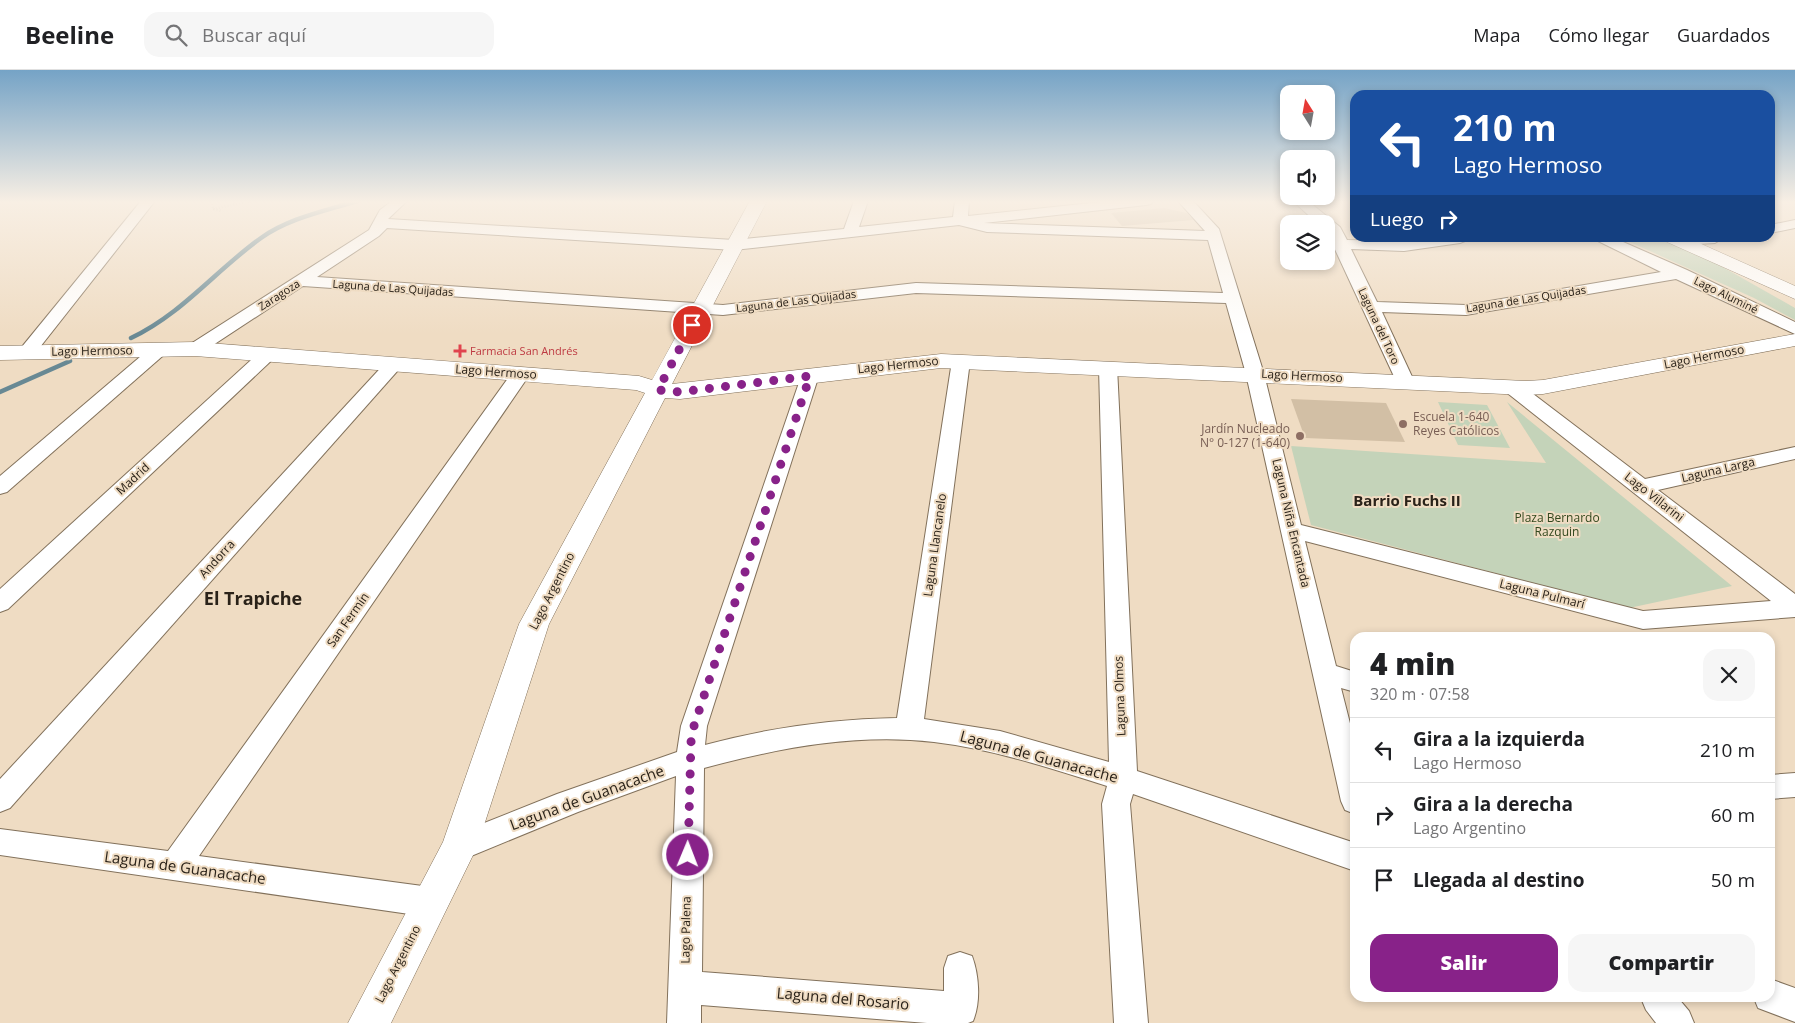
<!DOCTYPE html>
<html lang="es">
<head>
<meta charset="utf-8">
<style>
  body { margin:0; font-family:"Open Sans",sans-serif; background:#f6f6f6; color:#202124; height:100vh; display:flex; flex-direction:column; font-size:19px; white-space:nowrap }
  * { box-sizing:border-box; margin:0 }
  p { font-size:16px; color:#757577 }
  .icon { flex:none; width:28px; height:28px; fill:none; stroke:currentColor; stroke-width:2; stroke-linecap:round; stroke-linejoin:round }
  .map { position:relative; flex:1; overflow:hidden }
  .drawer { position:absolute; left:1350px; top:562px; width:425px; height:370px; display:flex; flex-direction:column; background:#fff; border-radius:15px; box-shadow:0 2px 8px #0003 }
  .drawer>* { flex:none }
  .top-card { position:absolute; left:1350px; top:20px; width:425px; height:152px; border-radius:15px; box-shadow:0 2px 8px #0003; background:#1a4fa0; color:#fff; overflow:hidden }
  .needle { width:32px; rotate:349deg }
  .fabs { position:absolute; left:1280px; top:15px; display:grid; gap:10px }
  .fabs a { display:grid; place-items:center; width:55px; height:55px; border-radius:10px; background:#fff; box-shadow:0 2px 8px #0003; font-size:25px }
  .pin { position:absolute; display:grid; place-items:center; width:42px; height:42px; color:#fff; margin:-21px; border:2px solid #fff; border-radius:50%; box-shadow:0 1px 5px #0007 }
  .me { position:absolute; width:55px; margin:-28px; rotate:1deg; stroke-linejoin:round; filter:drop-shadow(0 0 4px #0008) }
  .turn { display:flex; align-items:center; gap:18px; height:105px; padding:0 20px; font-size:22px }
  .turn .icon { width:65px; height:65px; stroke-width:2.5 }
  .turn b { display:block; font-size:35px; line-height:42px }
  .then { display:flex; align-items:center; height:48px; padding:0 20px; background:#0003; gap:10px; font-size:19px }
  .round { display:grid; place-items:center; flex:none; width:52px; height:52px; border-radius:15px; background:#f6f6f6 }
  .headline { display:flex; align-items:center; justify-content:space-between; height:85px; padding:0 20px }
  h1 { font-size:30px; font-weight:800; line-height:38px }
  .cta { display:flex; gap:10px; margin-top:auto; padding:10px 20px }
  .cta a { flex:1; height:58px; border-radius:15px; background:#882289; color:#fff; font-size:20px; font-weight:800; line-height:58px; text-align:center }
  .cta a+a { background:#f6f6f6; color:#202124 }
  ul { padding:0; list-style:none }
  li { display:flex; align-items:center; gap:15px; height:65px; padding:0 20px; border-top:1px solid #e0e0e0 }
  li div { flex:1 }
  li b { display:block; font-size:19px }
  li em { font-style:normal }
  header { display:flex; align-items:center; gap:30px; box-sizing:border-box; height:70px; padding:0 25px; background:#fff; border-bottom:1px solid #e0e0e0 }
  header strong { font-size:24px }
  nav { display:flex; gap:28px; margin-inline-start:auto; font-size:18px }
  .search { width:350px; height:45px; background:#f6f6f6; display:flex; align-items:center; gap:12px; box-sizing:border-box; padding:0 18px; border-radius:15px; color:#757577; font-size:19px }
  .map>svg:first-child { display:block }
</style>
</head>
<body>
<header>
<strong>Beeline</strong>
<div class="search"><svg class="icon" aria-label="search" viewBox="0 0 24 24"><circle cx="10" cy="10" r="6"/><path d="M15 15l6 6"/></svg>Buscar aquí</div>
<nav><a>Mapa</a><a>Cómo llegar</a><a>Guardados</a></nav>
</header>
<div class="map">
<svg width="1795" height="953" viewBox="0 0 1795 953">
  <rect width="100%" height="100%" fill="#efdcc3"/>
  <!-- green -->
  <g fill="#c4d3b9">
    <path d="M1621,168h42l49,23 83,47v12l-41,-22z"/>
    <path d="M1438,332l49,3 23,43 -52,-3z"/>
    <path d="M1507,332l225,184 -103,22 -318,-83 -20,-79 255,17z"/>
  </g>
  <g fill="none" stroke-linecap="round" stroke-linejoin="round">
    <!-- stream -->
    <g stroke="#688994" stroke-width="4.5">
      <path d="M131,268c51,-24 85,-68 130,-100 28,-20 64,-27 96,-37"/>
      <path d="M0,322l70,-31"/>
    </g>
  </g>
  <!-- building -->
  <g fill="#d2bfa5">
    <path d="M1164,138l23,5 6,7 -71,6 -11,-13z"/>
    <path d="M1291,329l95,4 19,39 -100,-4z"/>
  </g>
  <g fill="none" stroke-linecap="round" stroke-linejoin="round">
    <defs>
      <g id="street">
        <path d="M141,131h14l-122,155h-12l-3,-4 3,-4z"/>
        <path d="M392,131h15l-19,18 346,21 110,-11 10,-28h14l-9,26 94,-10 2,-16h14l-1,15 142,-15h43l-2,3 -5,1 -162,18 221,8 -27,-30h15l26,28 45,145 37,151 342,86 128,-10 -265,-209 -2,-4 2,-4h14l125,95 150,-32v12l-137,31 137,104v23l-152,12 -338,-88 31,125 19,6v20l-14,-4 14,55v71l-10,-4 -4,-9 -95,-427 -20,-71 -310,-10 -193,22 -420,-29 -102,67h-12l-3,-4 3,-4 180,-115 11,-20zM959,155l28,7 221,8 15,53 -307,-10 -193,22 -406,-28 62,-41 8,-8 347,22z"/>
        <path d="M1293,131h15l32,26 7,13 57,1 27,-3h36l-2,3 -5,2 -56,8 -53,-2 26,53 89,3 195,-33 -63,-31 -3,-3h19l73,32 108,52v12l-119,-55 -210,36 -84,-3 32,69 -2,4h-14l-72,-155v-6h-8z"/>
        <path d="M1795,150v8l-25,5v-8z"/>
        <path d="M1684,168h39l-8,5 -36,2 -3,-3z"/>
        <path d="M160,274l6,1 3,4 -3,4 -159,139 -7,2v-18l154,-131z"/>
        <path d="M267,280l6,1 3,4 -3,4 -265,250 -8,3v-23l261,-238z"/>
        <path d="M961,286l6,1 3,4 -46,358 76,12 109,31 -10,-395 3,-4h12l3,4 20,404 218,72v28l-222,-77 -3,10 18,219h-34l-12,-219 5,-18c-57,-18 -114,-37 -173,-44 -77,-9 -156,6 -230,26l-2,204 242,19v-23l4,-12 12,-4 12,4c7,19 9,46 1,65l-5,2h-41l-226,-18v18h-34l9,-247 -98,36 -119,49 -10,-4 -5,-10 5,-10 108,-43 120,-42 4,-26 122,-355h14l2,4 -112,351 -2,19c63,-17 126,-26 192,-27l55,-357 3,-4z"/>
        <path d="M394,289l6,1 3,4 -3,4 -390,440 -10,4v-33l388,-419z"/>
        <path d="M521,298l7,2 2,4 -331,482 231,31 11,5 4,10 -4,10 -11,5 -430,-62v-26l168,22 346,-481z"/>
        <path d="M1795,703v24l-25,2v-24z"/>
        <path d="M1770,909l25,9v34l-37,-14 -4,-10h16z"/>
        <path d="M1641,928h37l11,13 5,12h-38l-10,-13z"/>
      </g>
      <g id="secondary">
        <path d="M750,131h17l-95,183 269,-30 585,27 17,-1 252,-46v12l-252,48 -17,1 -585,-27 -261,31 -15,-1 -116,226 -72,223 -86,176h-43l95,-181 76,-218 126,-231 -9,-3 -441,-34 -195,4v-14l195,-4 444,34 13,4z"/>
        <path d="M1665,168h23l107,48v13l-128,-57z"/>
      </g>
    </defs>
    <!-- street casing -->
    <use href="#street" stroke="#82715b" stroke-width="2"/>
    <!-- secondary casing -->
    <use href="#secondary" stroke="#82715b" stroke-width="1"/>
    <!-- path -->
    <g stroke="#948675" stroke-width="2.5" stroke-dasharray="0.5 2.5" stroke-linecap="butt">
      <path d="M212,131l1,8 9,2"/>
      <path d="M213,139l38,-8"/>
    </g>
    <!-- street -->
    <use href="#street" fill="#fff" fill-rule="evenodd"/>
    <!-- secondary -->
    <use href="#secondary" fill="#fff" fill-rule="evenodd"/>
  </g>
  <!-- sky -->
  <linearGradient id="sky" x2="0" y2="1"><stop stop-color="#75a3c6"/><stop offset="0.5" stop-color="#f8efe4"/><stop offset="1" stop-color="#f8efe4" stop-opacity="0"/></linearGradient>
  <rect width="1795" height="264" fill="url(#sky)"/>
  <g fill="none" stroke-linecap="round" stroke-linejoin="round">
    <!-- route -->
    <path stroke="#882289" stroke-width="9" stroke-dasharray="0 16.2" d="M688,785l3,-113 3,-16 116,-350 -130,16 -22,-2 34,-65"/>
  </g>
  <!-- markers -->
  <path fill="#e0444e" stroke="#efdcc3" stroke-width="2" d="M457.5 273.5h5v5h5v5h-5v5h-5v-5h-5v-5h5z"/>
  <g fill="#8d6e63" stroke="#efdcc3" stroke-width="2">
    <circle cx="1403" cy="354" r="5"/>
    <circle cx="1300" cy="366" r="5"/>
  </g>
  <g text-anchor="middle" stroke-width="4" stroke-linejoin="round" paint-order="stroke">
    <!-- far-street labels -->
    <g font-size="11" fill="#2a2219" stroke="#efdcc3">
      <text transform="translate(393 218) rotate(4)" y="4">Laguna de Las Quijadas</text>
      <text transform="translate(279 225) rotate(-33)" y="4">Zaragoza</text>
      <text transform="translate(1726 225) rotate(26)" y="4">Lago Aluminé</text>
      <text transform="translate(1526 229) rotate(-9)" y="4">Laguna de Las Quijadas</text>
      <text transform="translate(796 231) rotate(-7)" y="4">Laguna de Las Quijadas</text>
      <text transform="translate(1379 256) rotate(65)" y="4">Laguna del Toro</text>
    </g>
    <!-- far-health labels -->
    <g font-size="11" fill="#be3a42" stroke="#efdcc3" text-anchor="start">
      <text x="470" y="285">Farmacia San Andrés</text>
    </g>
    <!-- street labels -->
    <g font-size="12" fill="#2a2219" stroke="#efdcc3">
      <text transform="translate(92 281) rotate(-1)" y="4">Lago Hermoso</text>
      <text transform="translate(1704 287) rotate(-11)" y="4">Lago Hermoso</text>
      <text transform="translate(898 295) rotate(-6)" y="4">Lago Hermoso</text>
      <text transform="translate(496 302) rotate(4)" y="4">Lago Hermoso</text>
      <text transform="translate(1302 306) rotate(3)" y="4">Lago Hermoso</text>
      <text transform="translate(1718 400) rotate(-13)" y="4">Laguna Larga</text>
      <text transform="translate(133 409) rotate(-43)" y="4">Madrid</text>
      <text transform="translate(1654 427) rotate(38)" y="4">Lago Villarini</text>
      <text transform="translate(1291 453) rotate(77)" y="4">Laguna Niña Encantada</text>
      <text transform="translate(935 475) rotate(-82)" y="4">Laguna Llancanelo</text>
      <text transform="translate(217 489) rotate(-48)" y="4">Andorra</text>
      <text transform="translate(552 521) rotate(-63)" y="4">Lago Argentino</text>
      <text transform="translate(1542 524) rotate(14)" y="4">Laguna Pulmarí</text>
      <text transform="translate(348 550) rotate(-55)" y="4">San Fermín</text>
      <text transform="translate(1120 626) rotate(-92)" y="4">Laguna Olmos</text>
      <text transform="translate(686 860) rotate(-89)" y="4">Lago Palena</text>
      <text transform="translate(398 894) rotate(-63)" y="4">Lago Argentino</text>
    </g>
    <!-- education labels -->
    <g font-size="12" fill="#785e54" stroke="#efdcc3" text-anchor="start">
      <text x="1413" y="351">Escuela 1-640<tspan x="1413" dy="14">Reyes Católicos</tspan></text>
      <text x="1290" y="363" text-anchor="end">Jardín Nucleado<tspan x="1290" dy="14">N° 0-127 (1-640)</tspan></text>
    </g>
    <!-- park labels -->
    <g font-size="12" fill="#33481e" stroke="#efdcc3">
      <text x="1557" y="452">Plaza Bernardo<tspan x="1557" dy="14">Razquin</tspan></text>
    </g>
    <!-- quarter labels -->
    <g font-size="15" font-weight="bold" fill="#2a2219" stroke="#efdcc3">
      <text x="1407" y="436">Barrio Fuchs II</text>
    </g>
    <!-- near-street labels -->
    <g font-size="15" fill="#2a2219" stroke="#efdcc3">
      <text transform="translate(1039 687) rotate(15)" y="5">Laguna de Guanacache</text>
      <text transform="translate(587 728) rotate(-20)" y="5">Laguna de Guanacache</text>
      <text transform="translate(185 798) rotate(8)" y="5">Laguna de Guanacache</text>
      <text transform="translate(843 929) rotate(5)" y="5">Laguna del Rosario</text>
    </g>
    <!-- district labels -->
    <g font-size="18" font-weight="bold" fill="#2a2219" stroke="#efdcc3">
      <text x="253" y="535">El Trapiche</text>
    </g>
  </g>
</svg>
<div class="fabs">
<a><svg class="needle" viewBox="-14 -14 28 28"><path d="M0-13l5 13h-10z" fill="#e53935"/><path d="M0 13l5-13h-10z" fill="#757577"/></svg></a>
<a><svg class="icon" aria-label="sound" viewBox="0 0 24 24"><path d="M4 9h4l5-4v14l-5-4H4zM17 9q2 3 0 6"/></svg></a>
<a><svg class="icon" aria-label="layers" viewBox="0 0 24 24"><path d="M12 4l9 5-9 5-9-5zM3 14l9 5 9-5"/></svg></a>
</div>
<div class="pin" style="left:692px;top:255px;background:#d93025"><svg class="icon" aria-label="arrive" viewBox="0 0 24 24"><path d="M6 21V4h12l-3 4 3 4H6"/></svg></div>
<svg class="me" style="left:688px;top:785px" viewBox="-20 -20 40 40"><circle r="17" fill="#882289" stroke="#fff" stroke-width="3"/><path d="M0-11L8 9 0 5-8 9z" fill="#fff"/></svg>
<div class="top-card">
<div class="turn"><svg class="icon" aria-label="left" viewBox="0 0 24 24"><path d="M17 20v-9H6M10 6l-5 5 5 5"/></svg><div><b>210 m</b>Lago Hermoso</div></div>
<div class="then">Luego<svg class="icon" aria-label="right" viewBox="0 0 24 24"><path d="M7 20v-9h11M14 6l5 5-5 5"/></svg></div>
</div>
<section class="drawer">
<div class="headline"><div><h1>4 min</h1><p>320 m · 07:58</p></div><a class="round"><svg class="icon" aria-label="close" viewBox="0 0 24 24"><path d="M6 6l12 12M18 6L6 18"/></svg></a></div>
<ul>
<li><svg class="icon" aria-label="left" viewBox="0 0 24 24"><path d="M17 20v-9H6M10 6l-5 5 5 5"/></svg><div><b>Gira a la izquierda</b><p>Lago Hermoso</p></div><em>210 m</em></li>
<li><svg class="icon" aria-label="right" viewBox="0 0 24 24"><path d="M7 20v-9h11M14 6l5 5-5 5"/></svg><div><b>Gira a la derecha</b><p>Lago Argentino</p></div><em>60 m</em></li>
<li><svg class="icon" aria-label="arrive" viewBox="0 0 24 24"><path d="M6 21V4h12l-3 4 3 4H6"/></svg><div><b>Llegada al destino</b></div><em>50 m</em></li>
</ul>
<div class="cta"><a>Salir</a><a>Compartir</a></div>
</section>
</div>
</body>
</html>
